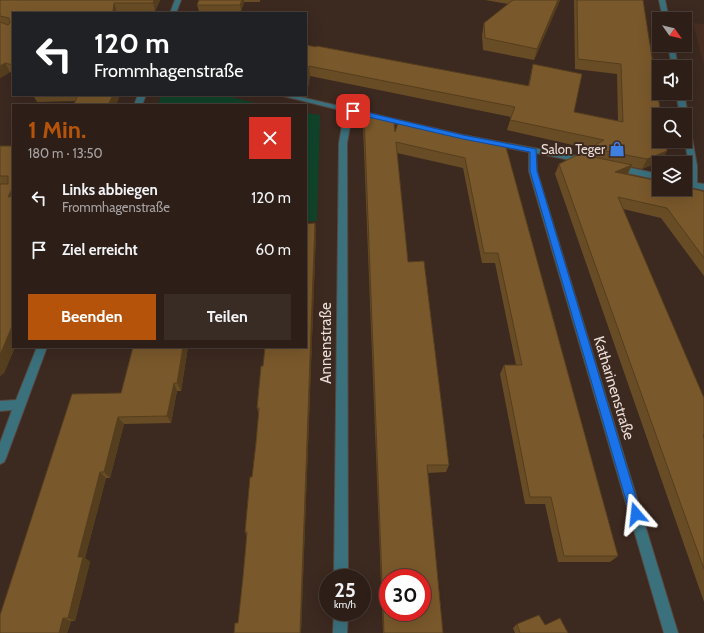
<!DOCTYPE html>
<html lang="de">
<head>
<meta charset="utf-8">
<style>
  body { margin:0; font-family:Cabin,sans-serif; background:#392c25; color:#f1f3f6; height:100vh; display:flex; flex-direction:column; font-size:15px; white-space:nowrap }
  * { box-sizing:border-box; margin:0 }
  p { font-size:13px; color:#a7a2a2 }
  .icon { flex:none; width:22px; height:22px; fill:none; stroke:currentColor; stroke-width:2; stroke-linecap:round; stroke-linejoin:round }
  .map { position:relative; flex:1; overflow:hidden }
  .drawer { position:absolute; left:12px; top:104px; width:295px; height:244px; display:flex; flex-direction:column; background:#2d1f18; border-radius:0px; box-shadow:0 4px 16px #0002,0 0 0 1px #483d37 }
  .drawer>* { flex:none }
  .top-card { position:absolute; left:12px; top:12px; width:295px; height:84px; border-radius:0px; box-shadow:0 4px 16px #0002,0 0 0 1px #483d37; background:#202124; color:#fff; overflow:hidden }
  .needle { width:26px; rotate:124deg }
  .tools { position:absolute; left:652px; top:12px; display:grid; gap:8px }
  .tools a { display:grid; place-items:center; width:40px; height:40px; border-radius:0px; background:#2d1f18; box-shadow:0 4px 16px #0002,0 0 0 1px #483d37; font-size:20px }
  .speed { position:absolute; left:319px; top:569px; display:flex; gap:8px; font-size:20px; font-weight:700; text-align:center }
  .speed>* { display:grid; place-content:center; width:52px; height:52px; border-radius:50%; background:#2d1f18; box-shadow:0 4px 16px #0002,0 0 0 1px #483d37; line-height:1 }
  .speed small { font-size:10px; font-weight:400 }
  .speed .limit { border:6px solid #d22; background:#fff; color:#111 }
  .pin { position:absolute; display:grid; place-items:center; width:34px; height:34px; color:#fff; margin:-17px; border-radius:8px; box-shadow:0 2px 6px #0006 }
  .me { position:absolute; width:44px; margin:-22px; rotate:343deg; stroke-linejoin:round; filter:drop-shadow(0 0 3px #0008) }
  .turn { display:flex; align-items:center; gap:14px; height:84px; padding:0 16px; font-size:18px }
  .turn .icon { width:52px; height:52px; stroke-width:2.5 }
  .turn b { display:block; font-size:28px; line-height:34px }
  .round { display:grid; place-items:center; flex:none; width:42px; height:42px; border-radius:0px; background:#392c25 }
  .summary { display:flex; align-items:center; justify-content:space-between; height:68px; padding:0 16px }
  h1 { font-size:24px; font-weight:700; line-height:30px; color:#b45309 }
  .button { display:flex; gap:8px; margin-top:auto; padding:8px 16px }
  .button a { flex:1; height:46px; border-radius:0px; background:#b45309; color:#fff; font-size:16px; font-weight:700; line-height:46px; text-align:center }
  .button a+a { background:#392c25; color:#f1f3f6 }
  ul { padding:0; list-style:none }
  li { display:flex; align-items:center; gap:12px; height:52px; padding:0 16px }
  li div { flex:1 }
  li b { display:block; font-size:15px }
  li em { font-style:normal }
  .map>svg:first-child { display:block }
</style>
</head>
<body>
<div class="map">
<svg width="704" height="633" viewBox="0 0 704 633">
  <rect width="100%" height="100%" fill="#3c2920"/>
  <!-- built -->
  <path fill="#482e22" d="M693,23l11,1v41z"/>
  <!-- green -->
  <g fill="#10442a">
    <path d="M161,95h67l6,3 30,7h-106z"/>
    <path d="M306,113l14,2 -3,106h-11z"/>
  </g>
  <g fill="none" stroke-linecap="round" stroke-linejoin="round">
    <defs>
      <g id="minor">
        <path d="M175,0h6l-5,13h-6z"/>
        <path d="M659,0h6l4,19h-6z"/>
        <path d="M668,45h6l4,22h-6z"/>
        <path d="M676,93h8l4,22 -1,2 -7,-2z"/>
        <path d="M138,95h8l-4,10h-8z"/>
        <path d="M279,95h13l171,40 124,23v4l-3,1 -48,-10 1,18 141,462h-14l-135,-462v-19l-66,-13 -108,-25 -4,6 -4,23 1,435h-14l5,-435 4,-23 5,-8z"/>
        <path d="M685,119l4,2 8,45v17l7,1v6l-19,-4v-6l4,1v-15l-4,-25z"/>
        <path d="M617,165l42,9v6l-45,-10v-4z"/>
        <path d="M37,347h10l-41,111 -2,4 -4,2v-21l12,-33 -12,1v-10l16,-1z"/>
        <path d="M334,612h14l-1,21h-14z"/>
      </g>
    </defs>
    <!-- minor casing -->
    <use href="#minor" stroke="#58463d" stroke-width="2"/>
    <!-- minor -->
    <use href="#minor" fill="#3a717d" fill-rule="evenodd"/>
  </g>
  <!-- wall -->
  <g fill="#684c25">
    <path d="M0,0h160l-5,11 -142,2v60l-3,-1 -10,6z"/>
    <path d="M199,0h61v2h-16l-3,9h-42l-2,-6z"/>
    <path d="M485,0h75l-26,60 -51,-10 -1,-15 2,-12 24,-19z"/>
    <path d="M574,0h69l19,161 -20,8 -11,-2 -3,7 76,18v84l-43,-58 -38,-9 81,189v204l-149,-428 4,-10 28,-8 3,-7 -83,-19 4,-13 -201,-41 -2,11h-2v-42l222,41 5,-22 41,48 44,9 -1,-47 -42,-5z"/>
    <path d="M33,95h87l-4,10h-41l-1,-1 2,-3 -39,1z"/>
    <path d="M364,115l31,17 111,15 112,409 -8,6h-52l-13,-58h-20l-25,-130 4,-9h12l-21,-102h-13l-19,-95 -66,-15 11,109 41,203 -3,7 -18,1 15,160h-60l-20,-507z"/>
    <path d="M0,146h13v201h2l-11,26 -4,3z"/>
    <path d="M315,223l1,9 -15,401h-67l4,-10 5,-46 4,-40 -2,-5 7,-55 7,-62 -2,-7 6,-42z"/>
    <path d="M188,347l-7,44h-4l-6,32 -47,1 -14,54h-4l-21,80 5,4 -15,59h-4l-4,12h-67l121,-240z"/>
    <path d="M517,624l28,1 23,8h-53l-2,-5z"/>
  </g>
  <!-- shaded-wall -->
  <g fill="#553e1e">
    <path d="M154,0h6l-5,11 -2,-8z"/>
    <path d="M242,0h2v2l-3,9 -1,-6z"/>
    <path d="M558,0h2l-26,60 3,-11z"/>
    <path d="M114,3l3,9 -1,1 -3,-2z"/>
    <path d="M5,63l5,9 -10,6v-12z"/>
    <path d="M309,66l1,10 -2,11 -1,-10z"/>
    <path d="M113,95h7l-4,10h-8z"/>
    <path d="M667,151l-5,10 -20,8 5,-10z"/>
    <path d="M632,165l-5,10 -12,-3z"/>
    <path d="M13,187v17l-5,-7z"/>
    <path d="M315,223l1,9 -15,401h-1z"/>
    <path d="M13,324v23h2l-11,26 -4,3v-21z"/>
    <path d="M183,347h5l-7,44 -4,-8z"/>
    <path d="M174,383l3,8 -6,32 -4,-7z"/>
    <path d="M118,417l6,7 -14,54 -6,-6z"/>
    <path d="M100,472l6,6 -21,80 5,4 -15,59 -7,-3 10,-61z"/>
    <path d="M63,618l8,3 -4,12h-8z"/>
  </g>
  <!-- building -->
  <g fill="#79582b" stroke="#553e1e" fill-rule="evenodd">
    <path d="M0,0h154l-1,3h-39l-1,8 7,2h-107v52l-8,-2 -5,3v-44l8,3 2,-2 -1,-5 -9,-2z"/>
    <path d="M199,0h43l-2,5h-43z"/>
    <path d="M513,0h45l-21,49 -52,-11 -1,-15z"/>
    <path d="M577,0h66l18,115h-2v26h7l1,10 -20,8 -57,-11 14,-8 -94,-20 5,-13 -206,-41 -2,11h-1v-32l10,2 1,-1 212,40 4,-22 49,10 -8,38 49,10 -2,-58 -43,-5z"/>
    <path d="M78,95h35l-5,10h-31v-1h-3z"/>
    <path d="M364,115l30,7 1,10 3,-9 108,24 112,409h-54l-13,-59h-21l-26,-132h18l-24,-112h-14l-19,-95 -69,-16 12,120 16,-1 25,204h-22l16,168h-59zM388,578h34v34h-34z"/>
    <path d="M0,146h13v41l-5,10 5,-1v128l-13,31v-171h8v-8h-8z"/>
    <path d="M579,154l53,11 -17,7 44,9v8h26v-2l17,4 2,1v66l-37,-50 -49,-11 86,201v37h-1l1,4v130l-145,-405z"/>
    <path d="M315,223l-15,410h-66l1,-10h3l5,-46 4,-45h-2l5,-55h2l4,-34 3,-35h-2l4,-42h2l2,-19h41v-123z"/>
    <path d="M133,347h50l-6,36h-3l-7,33 -49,1 -14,55h-4l-22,85h5l-15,61h-5l-4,15h-59v-18l72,-221 49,-1z"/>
    <path d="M539,615l6,10 15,-7 8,15h-48l-3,-9z"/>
  </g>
  <!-- route -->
  <path fill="#1a73e8" stroke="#114b97" d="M353,109l110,26 73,14 1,22 104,343 -1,4 -4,2 -4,-2 -2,-4 -100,-343v-19l-67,-13 -112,-26v-3z"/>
  <!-- icons -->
  <defs>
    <symbol id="shop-bare" viewBox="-9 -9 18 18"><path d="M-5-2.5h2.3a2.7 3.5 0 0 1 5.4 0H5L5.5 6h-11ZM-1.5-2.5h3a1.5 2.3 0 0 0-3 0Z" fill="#3f7fe0" stroke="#3c2920" stroke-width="2.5" paint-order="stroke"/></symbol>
  </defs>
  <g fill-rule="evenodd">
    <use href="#shop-bare" x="606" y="138" width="22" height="22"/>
  </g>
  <g text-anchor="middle" stroke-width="4" stroke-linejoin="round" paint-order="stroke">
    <!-- far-poi labels -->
    <g font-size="13" fill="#ebded8" stroke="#3c2920" text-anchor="end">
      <text x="605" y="154">Salon Teger</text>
    </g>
    <!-- street labels -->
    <g font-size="15" fill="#ebded8" stroke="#3c2920">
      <text transform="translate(326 343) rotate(-90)" y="5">Annenstraße</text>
      <text transform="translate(614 388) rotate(73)" y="5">Katharinenstraße</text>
    </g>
  </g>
</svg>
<div class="tools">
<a><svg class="needle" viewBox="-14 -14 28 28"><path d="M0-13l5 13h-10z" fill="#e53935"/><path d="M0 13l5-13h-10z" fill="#a7a2a2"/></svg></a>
<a><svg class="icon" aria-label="sound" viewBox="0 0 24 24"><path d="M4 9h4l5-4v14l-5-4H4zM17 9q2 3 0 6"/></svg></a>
<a><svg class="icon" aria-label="search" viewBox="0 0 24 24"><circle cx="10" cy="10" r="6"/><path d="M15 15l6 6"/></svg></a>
<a><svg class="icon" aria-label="layers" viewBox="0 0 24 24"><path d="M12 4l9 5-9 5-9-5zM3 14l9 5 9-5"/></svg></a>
</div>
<div class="speed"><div>25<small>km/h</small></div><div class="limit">30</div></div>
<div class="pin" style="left:353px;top:111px;background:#d93025"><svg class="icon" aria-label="arrive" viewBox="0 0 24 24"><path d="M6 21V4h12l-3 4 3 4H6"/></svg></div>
<svg class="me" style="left:636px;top:514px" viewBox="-20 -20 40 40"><path d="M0-17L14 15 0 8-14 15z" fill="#1a73e8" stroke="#fff" stroke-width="4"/></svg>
<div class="top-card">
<div class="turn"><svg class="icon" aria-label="left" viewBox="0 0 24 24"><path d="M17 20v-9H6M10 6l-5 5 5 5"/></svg><div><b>120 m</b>Frommhagenstraße</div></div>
</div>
<section class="drawer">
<div class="summary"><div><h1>1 Min.</h1><p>180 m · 13:50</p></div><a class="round" style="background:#d93025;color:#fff"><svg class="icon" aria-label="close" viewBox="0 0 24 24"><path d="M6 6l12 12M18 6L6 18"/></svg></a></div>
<ul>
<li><svg class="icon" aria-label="left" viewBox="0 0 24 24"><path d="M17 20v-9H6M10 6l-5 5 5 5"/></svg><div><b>Links abbiegen</b><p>Frommhagenstraße</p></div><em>120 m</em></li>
<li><svg class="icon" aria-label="arrive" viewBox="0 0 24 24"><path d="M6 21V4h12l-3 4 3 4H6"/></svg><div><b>Ziel erreicht</b></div><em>60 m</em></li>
</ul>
<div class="button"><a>Beenden</a><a>Teilen</a></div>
</section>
</div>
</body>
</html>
